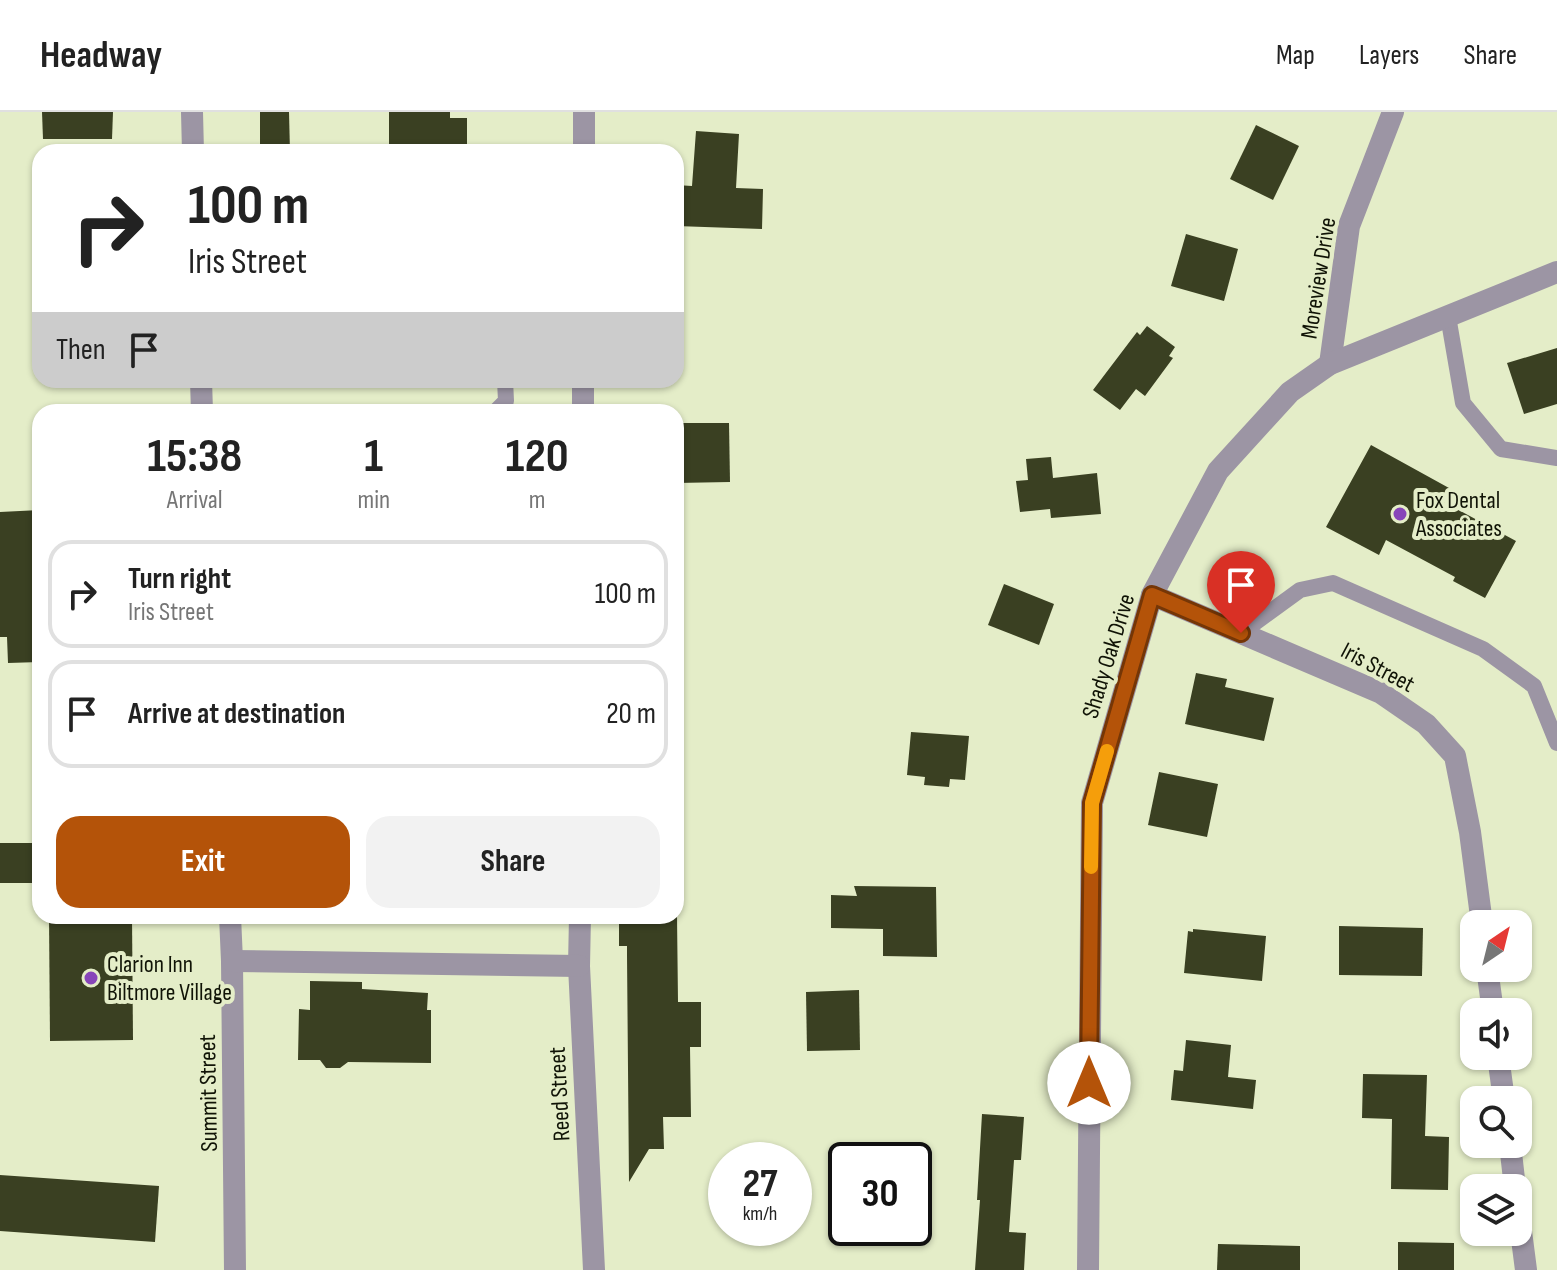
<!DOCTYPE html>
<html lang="en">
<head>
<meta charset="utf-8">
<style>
  body { margin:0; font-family:"Sofia Sans Condensed",sans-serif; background:#f2f2f2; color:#222; height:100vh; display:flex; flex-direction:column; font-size:30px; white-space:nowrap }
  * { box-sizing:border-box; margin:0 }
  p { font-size:26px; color:#767676 }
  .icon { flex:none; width:44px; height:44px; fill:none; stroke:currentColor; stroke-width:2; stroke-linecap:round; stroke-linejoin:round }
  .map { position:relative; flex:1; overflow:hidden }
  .drawer { position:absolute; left:32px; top:292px; width:652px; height:520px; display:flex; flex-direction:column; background:#fff; border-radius:24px; box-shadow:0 2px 6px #0004 }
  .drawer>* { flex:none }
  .top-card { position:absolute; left:32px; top:32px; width:652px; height:244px; border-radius:24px; box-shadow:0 2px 6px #0004; background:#fff; color:#222; overflow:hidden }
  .needle { width:52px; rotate:35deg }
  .fabs { position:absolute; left:1460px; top:798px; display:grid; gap:16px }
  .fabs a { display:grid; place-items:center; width:72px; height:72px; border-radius:16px; background:#fff; box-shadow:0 2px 6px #0004; font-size:40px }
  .speed { position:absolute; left:708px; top:1030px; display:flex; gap:16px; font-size:40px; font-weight:700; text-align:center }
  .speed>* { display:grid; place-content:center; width:104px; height:104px; border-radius:50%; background:#fff; box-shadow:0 2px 6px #0004; line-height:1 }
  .speed small { font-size:20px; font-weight:400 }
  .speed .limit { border:4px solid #111; border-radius:12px; background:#fff; color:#111 }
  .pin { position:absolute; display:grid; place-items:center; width:68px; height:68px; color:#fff; margin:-82px -34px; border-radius:50% 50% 50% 0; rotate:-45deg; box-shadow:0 0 8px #0007 }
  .pin .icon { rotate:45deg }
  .me { position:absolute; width:88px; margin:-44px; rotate:0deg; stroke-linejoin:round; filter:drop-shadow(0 0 6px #0008) }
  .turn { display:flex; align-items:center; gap:28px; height:168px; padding:0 24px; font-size:36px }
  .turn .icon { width:104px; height:104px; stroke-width:2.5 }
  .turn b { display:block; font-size:56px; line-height:68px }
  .then { display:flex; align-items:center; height:76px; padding:0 24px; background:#0003; gap:16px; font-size:30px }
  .eta { display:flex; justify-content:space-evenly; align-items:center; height:136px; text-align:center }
  .eta b { font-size:48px; font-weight:700; line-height:56px }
  .primary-button { display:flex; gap:16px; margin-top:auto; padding:16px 24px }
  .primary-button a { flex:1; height:92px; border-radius:24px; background:#b45309; color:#fff; font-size:32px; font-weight:700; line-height:92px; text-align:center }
  .primary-button a+a { background:#f2f2f2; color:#222 }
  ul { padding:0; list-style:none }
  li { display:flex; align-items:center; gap:24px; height:108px; margin:0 16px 12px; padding:0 8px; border:4px solid #e0e0e0; border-radius:24px }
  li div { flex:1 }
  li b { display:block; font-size:30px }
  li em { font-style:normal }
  header { display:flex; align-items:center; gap:48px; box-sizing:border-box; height:112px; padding:0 40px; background:#fff; border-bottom:2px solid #e0e0e0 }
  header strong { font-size:38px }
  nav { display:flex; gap:44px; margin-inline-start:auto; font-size:28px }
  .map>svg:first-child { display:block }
</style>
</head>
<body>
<header>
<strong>Headway</strong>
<nav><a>Map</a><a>Layers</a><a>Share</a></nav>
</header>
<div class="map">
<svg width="1557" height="1158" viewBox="0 0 1557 1158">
  <rect width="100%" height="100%" fill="#e4edc8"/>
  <!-- building -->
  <g fill="#3a4022">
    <path d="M42,0h71l-1,27h-69z"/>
    <path d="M260,0h29l1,40h-30z"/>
    <path d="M389,0h61v6h17v32l-78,2z"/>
    <path d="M1256,13l43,21 -26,54 -43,-21z"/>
    <path d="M696,19l43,3 -3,54 27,1 -1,40 -86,-3v-41l16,1z"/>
    <path d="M1186,122l52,15 -14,52 -53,-15z"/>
    <path d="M1147,214l28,21 -6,9 4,2 -28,38 -9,-7 -16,21 -27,-20 44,-58 3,3z"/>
    <path d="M1557,236v56l-33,10 -17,-51z"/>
    <path d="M676,311h53l1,59 -54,1z"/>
    <path d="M1371,333l78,43 -7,13 74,40 -31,57 -32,-17 2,-4 -69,-37 -7,15 -53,-28z"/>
    <path d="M1051,345l2,21 44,-5 4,41 -50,4 -1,-9 -30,3 -4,-31 12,-1 -2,-21z"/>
    <path d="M40,398v152l-32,1 -1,-26h-7v-125z"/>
    <path d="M1004,472l50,20 -15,41 -51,-20z"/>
    <path d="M1196,561l31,6 -2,8 49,11 -10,43 -79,-17z"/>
    <path d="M911,620l58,4 -4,44 -15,-1 -1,8 -25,-2 1,-8 -18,-2z"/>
    <path d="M1159,660l59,12 -11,53 -59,-12z"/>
    <rect x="0" y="731" width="40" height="40"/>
    <path d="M854,774l82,1 1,70 -54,-1v-27l-52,-1v-33l26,1z"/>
    <path d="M49,804h83l1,124 -83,1z"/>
    <path d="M619,804h58l1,86h23v45h-11l1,70h-28l1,32h-15l-20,33 -2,-227v-9h-8z"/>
    <path d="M1339,814l84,2 -1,48 -83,-1z"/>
    <path d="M1193,817l73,7 -4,45 -78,-8 4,-42 5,1z"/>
    <path d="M310,869l52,1v7l66,4 -1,17h4v53l-83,-1 -8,6h-14l-6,-8h-22l1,-51 11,1z"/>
    <path d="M859,878l1,60 -53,1 -1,-59z"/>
    <path d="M1186,928l45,5 -3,32 28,3 -3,29 -82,-9 3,-30 9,1z"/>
    <path d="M1363,962l64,1 -2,61 24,1 -1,53 -57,-1 1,-70 -30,-1z"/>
    <path d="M982,1002l42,3 -3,43h-7l-5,72 17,1 -2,37h-49l5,-70h-3z"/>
    <path d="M0,1063l159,11 -4,56 -155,-11z"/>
    <path d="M1398,1130l56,1v27h-56z"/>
    <path d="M1218,1132l82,2v24h-83z"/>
  </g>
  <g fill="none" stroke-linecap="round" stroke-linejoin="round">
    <!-- service -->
    <g stroke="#9c95a4" stroke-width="16">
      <path d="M1448,204l15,87 38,46 56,9"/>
      <path d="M495,300l11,-11 -1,-21"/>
      <path d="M1241,521l59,-43 33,-7 150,66 51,37 23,57"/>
    </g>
    <!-- minor -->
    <g stroke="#9c95a4" stroke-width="22">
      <path d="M192,0l1,40"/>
      <path d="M584,40v-40"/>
      <path d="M1330,252l19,-138 44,-114"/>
      <path d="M201,268l1,32"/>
      <path d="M583,300v-32"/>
      <path d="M1152,483l229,98 45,31 29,32 15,76 12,92"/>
      <path d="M230,804l2,45 3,309"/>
      <path d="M580,804l-1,50 15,304"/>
      <path d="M232,849l347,5"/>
      <path d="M1487,856l6,44"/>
      <path d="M1498,944l6,44"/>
      <path d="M1510,1032l5,44"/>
      <path d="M1518,1096l8,62"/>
      <path d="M1088,1158l4,-467 60,-208 66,-124 72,-79 40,-28 227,-92"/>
    </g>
  </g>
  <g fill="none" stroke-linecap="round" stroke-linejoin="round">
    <defs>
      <path id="route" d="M1089,971l3,-280 60,-208 89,38"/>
    </defs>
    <!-- route casing -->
    <use href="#route" stroke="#753606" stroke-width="20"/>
    <!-- route -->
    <use href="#route" stroke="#b45309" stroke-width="14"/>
    <!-- slow -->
    <path stroke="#f59e0b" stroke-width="14" d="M1091,755l1,-64 15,-52"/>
  </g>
  <!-- markers -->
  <g fill="#8745b9" stroke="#e4edc8" stroke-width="3">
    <circle cx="1400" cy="402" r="8"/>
    <circle cx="91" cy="866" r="8"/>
  </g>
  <g text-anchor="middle" stroke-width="8" stroke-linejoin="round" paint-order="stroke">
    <!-- street labels -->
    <g font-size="24" fill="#101306" stroke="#e4edc8">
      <text transform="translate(1318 166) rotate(-81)" y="8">Moreview Drive</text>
      <text transform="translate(1108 544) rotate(-73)" y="8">Shady Oak Drive</text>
      <text transform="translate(1378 555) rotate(28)" y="8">Iris Street</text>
      <text transform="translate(208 981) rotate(-91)" y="8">Summit Street</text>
      <text transform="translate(559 982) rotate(-93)" y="8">Reed Street</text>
    </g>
    <!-- poi labels -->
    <g font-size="24" fill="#101306" stroke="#e4edc8" text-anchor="start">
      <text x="1416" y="396">Fox Dental<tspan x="1416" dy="28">Associates</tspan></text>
      <text x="107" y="860">Clarion Inn<tspan x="107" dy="28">Biltmore Village</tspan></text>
    </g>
  </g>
</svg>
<div class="fabs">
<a><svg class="needle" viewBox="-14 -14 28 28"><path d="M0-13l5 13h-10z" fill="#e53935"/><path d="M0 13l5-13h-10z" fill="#767676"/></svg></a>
<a><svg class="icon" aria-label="sound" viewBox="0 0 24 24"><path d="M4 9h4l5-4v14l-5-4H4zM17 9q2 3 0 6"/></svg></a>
<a><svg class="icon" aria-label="search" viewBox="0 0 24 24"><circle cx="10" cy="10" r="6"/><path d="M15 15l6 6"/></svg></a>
<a><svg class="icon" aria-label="layers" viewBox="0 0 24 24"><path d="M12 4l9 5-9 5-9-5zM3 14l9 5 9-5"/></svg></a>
</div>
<div class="speed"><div>27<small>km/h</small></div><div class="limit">30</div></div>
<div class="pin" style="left:1241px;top:521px;background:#d93025"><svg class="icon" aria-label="arrive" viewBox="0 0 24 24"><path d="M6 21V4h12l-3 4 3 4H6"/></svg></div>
<svg class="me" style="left:1089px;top:971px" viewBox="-20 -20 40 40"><circle r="19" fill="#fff"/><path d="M0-13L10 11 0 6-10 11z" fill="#b45309"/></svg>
<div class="top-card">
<div class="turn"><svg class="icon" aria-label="right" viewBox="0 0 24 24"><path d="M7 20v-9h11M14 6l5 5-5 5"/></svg><div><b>100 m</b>Iris Street</div></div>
<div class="then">Then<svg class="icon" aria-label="arrive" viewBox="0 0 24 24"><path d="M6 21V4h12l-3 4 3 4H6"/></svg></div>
</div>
<section class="drawer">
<div class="eta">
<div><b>15:38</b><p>Arrival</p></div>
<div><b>1</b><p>min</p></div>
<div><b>120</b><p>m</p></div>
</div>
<ul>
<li><svg class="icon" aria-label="right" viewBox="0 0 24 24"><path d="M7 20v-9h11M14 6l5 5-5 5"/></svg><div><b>Turn right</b><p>Iris Street</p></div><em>100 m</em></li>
<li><svg class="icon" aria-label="arrive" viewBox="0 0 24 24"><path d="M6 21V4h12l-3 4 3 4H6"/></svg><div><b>Arrive at destination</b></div><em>20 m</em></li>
</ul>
<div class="primary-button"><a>Exit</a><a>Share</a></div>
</section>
</div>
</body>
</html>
